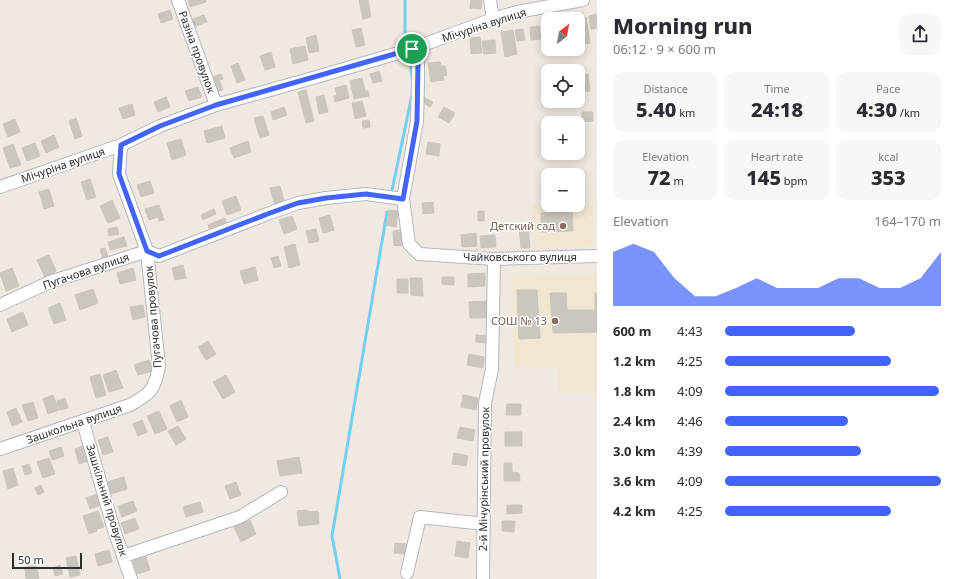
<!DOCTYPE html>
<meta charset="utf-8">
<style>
:root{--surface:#fff;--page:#f7f7f7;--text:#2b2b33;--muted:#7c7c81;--accent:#4264fb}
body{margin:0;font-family:"Noto Sans",sans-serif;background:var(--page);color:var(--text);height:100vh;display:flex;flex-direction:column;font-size:15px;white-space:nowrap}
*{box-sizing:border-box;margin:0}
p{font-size:13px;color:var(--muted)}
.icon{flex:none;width:22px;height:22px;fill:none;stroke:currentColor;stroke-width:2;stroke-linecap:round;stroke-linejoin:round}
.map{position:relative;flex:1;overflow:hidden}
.side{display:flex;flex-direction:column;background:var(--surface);width:360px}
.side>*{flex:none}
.needle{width:26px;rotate:31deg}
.tools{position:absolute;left:541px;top:12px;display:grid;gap:8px}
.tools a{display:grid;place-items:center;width:44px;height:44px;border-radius:8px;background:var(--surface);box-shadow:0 2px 10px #0003;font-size:20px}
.scale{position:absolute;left:12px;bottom:10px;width:70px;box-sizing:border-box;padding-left:4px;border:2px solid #2e2e2e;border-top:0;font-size:11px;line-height:14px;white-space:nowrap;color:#2e2e2e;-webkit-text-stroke:3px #fff;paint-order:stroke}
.pin{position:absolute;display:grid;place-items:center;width:34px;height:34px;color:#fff;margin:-17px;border:2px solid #fff;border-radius:50%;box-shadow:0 1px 4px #0007}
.round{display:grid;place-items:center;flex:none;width:42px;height:42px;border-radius:12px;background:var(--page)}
.headline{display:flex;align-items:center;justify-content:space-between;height:68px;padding:0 16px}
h1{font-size:22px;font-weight:800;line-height:30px}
.metrics{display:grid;grid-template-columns:repeat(3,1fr);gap:6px;height:68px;padding:4px 16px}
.metrics div{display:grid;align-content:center;border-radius:10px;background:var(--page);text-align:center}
.metrics b{font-size:20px;font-weight:800}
.metrics small{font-size:11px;font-weight:400}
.metrics p{font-size:11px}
.chart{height:112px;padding:8px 16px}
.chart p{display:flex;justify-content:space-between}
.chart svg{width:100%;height:72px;margin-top:4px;fill:var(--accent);opacity:.7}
ul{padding:0 16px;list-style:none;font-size:13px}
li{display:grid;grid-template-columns:64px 48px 1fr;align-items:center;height:30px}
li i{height:10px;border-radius:5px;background:var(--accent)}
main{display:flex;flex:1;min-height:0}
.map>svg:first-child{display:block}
.education{fill:#f0e6d1}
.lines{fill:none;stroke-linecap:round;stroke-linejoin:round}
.stream{stroke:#75cff0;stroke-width:3}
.building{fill:#cbc7bf;stroke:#cbc5ba}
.minor-casing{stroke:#b4b7c1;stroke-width:14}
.minor{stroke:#fff;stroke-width:12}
.route-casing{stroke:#fff;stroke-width:8}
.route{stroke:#4264fb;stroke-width:5}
.education-dot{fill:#8d6e63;stroke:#fff;stroke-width:1.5}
.labels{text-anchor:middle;stroke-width:3;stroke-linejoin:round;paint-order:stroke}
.street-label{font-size:11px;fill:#2e2e2e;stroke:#fff}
.education-label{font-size:11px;fill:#785e54;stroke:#fff;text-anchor:end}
</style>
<main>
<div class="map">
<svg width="597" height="579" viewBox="0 0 597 579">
<rect width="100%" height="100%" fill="#efe9e1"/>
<path class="education" d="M532 204H593L594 246 533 249Z
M597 274V393H559L557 368 514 367 512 275Z"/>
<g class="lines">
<path class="stream" d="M405 0V36
M410 63 413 83
M391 195 412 95
M340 579 332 536 387 212"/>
</g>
<path class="building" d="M188 0H206V2L190 7Z
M359 0H368L371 17 363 19Z
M471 0H482L481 9 470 8Z
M170 10 173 19 161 23 158 14Z
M597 14V28L591 29 589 16Z
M204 15 207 22 193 27 190 20Z
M586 17 590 43 585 44V38L578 39V19H576Z
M539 26 541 39 531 40 530 27Z
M361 28 365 45 356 47 352 30Z
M523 29 525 40 517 41 515 30Z
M513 30 517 54 505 57 501 32Z
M316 35 319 51 309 53 306 38Z
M480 37 482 53 471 54 470 38Z
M495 40 496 53 484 54 482 41Z
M305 46 308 60 293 64 290 49Z
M271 52 275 67 265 70 260 56Z
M440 62 441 66H445L447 75 443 76 444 80 431 82 428 63Z
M238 63 245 80 237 83 231 66Z
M379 71 382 81 373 83 370 74Z
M221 74 223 79 219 80 223 90 216 92 210 78Z
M588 74 590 91 580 92 578 76Z
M362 78 365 91H368L369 96 354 99 350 81Z
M346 85 349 98 335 102 334 96 337 95 335 88Z
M198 87 202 97 189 101 185 91Z
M306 90 314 121 306 123 298 92Z
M324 95 328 112 319 114 316 97Z
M166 97 170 107 158 112 154 102Z
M423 97 433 102 430 107 420 101Z
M362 101 366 116 355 119 352 103Z
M132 104 135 115 123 119 119 108Z
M284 107 287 115 273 120 271 112Z
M444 107 455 113 449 123 438 117Z
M582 112H593V121L582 122Z
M263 116 269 135 260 138 254 118Z
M76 118 82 136 75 139 69 121Z
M15 119 20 132 8 137 3 124Z
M369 120 370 127 363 128 362 121Z
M222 126 225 138 207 143 204 131Z
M54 135 59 147 46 153 41 141Z
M181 139 186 155 172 160 167 143Z
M248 141 251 152 234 158 230 148Z
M428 142 440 144 439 156 426 154Z
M35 143 40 156 27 161 22 148Z
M13 144 21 165 10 168 3 148Z
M90 179 96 197 87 200 81 182Z
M150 181 154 193 141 197 137 185Z
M280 186 285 204 275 206 270 188Z
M49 189 54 206 44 209 39 192Z
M236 196 241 210 227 215 222 201Z
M112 200 120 218 108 223 100 206Z
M433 202 434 213 423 214 422 203Z
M159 205 164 220 159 221 158 217 149 220 145 209Z
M214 209 216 214 203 220 201 215Z
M389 210 398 211 396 227 386 225Z
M478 211H484V221H478Z
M572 212 573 231 541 232V213Z
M330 215 334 230 323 233 319 218Z
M292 216 297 229 284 234 279 220Z
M225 218 228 226 211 233 208 225Z
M528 226 530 248H521L519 227Z
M117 227 119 234 109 236 108 229Z
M316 229 319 241 309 243 306 231Z
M402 230 403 245 394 246 393 231Z
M476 233 477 246 462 247 461 235Z
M495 235 496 247 481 248 480 236Z
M124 237 127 246 110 250 108 242Z
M295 244 300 265 289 268 284 247Z
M105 248 108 257 103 259 100 249Z
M49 255 56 271 45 277 37 260Z
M278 256 281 266 274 268 271 258Z
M183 265 186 278 175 280 172 268Z
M255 267 258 280 244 284 240 271Z
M12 268 19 286 6 291 0 273Z
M133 268 136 280 120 284 117 273Z
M485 273V286L468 287V274Z
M442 277H454V285L442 284Z
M410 278H422L423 296 411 295Z
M397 279H408V293H397Z
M93 289 98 303 80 310 75 295Z
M517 290H537L540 338 519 339Z
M550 293H566L567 310H595V293H597V332L553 333Z
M487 301 488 318H470L469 302Z
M60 303 66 320 54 324 48 308Z
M143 305 145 317 133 320 130 307Z
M23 312 28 325 12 332 7 319Z
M476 335 487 336 486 343 476 342Z
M208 341 216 354 206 360 198 347Z
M469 354 484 357 483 368 467 365Z
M149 360 153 371 138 375 134 365Z
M116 370 123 388 109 392 103 375Z
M100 374 106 395 96 398 90 377Z
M226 375 235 392 223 399 213 382Z
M53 395 59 410 48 414 43 399Z
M463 395 478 398 476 410 461 407Z
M65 398 68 408 60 410 57 401Z
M181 400 188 417 177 422 170 406Z
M33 402 38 418 28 421 22 405Z
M507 404H521V415H506Z
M16 408 22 422 12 426 7 412Z
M159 411 167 429 155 434 147 416Z
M142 420 147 432 138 436 133 424Z
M178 426 186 439 176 445 168 431Z
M460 427 475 430 473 441 457 438Z
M505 432H522V446H505Z
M108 437 113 452 103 455 98 440Z
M83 446 88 461 79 464 75 449Z
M61 447 64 456 52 460 49 451Z
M454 453 468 456 466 466 452 464Z
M299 457 302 473 280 476 277 461Z
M49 458 55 474 43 478 37 462Z
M504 463H512V472L519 473 520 481H504Z
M29 464 32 473 25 475 22 466Z
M13 468 18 485 8 489 3 471Z
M124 477 127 489 111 494 107 482Z
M236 482 241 495 230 499 225 486Z
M41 485 44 492 38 495 35 488Z
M97 494 101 505 90 509 86 498Z
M133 501 137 511 122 517 118 506Z
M200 502 203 512 186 517 183 507Z
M507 505H522V513L507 514Z
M306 510 310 512 318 511 319 524 299 526 297 511Z
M98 511 104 527 97 529V531L89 534 83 516Z
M135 518 139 529 125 534 121 523Z
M250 520 256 534 241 542 234 527Z
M502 521H515L514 532 502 531Z
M457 541 470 543 468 558 455 556Z
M395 543 407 544 405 554 394 553Z
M109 550 112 562 98 566 95 554Z
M145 554 150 570 137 574 132 558Z
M76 556 80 575 70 577 66 558Z
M37 565 39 579H26L25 567Z
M60 565 63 574 55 576 53 568Z"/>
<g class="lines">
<defs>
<path id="minor" d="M178 0 216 105
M490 0 493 19
M412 49 418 64V82L417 121 403 199 409 244 419 254 494 259 597 256
M0 187 121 145 160 126 216 105 313 78 412 49 493 19 517 12 583 0
M0 305 50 282 147 251 159 256 270 213 298 203 326 198 366 194 403 199
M83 422 114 530 131 579
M0 449 130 405C150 394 155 390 159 366L147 251 119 174 121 145
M124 556 240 517 281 492
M407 573 420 517 484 524
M483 579 485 403 492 369 494 259"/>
</defs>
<use href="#minor" class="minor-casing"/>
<use href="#minor" class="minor"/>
</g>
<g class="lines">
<defs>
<path id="route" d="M412 49 418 64 417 121 403 199 366 194 326 198 298 203 270 213 159 256 147 251 119 174 121 145 160 126 216 105Z"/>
</defs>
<use href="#route" class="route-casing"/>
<use href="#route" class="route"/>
</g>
<g class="education-dot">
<circle cx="563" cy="226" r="4"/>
<circle cx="555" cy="321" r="4"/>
</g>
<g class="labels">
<g class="street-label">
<text transform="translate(484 25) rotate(-18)" y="4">Мічуріна вулиця</text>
<text transform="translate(197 52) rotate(70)" y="4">Разіна провулок</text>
<text transform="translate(63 165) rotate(-19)" y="4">Мічуріна вулиця</text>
<text x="520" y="261">Чайковського вулиця</text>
<text transform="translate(86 271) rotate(-19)" y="4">Пугачова вулиця</text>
<text transform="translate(153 317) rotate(-95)" y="4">Пугачова провулок</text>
<text transform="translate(74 424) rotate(-19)" y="4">Зашкольна вулиця</text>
<text transform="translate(484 479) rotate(-89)" y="4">2-й Мічурінський провулок</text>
<text transform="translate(107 500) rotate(73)" y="4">Зашкільний провулок</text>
</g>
<g class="education-label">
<text x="555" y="230">Детский сад</text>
<text x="547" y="325">СОШ № 13</text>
</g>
</g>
</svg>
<div class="tools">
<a><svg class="needle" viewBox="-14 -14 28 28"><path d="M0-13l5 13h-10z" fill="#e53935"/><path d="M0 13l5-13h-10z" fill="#7c7c81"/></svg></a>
<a><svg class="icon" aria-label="locate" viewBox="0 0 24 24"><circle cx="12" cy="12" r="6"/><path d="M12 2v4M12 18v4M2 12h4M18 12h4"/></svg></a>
<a>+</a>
<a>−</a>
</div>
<div class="scale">50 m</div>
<div class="pin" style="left:412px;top:49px;background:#1e9e55"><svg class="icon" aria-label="arrive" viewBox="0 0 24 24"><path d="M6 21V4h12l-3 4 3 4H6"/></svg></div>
</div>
<section class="side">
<div class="headline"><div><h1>Morning run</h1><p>06:12 · 9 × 600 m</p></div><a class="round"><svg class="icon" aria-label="share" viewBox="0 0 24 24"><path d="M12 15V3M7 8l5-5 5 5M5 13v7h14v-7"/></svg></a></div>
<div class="metrics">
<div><p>Distance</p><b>5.40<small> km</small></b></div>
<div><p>Time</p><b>24:18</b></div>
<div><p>Pace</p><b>4:30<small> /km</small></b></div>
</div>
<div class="metrics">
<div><p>Elevation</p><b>72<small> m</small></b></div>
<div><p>Heart rate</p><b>145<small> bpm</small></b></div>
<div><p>kcal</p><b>353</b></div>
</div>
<div class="chart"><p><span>Elevation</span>164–170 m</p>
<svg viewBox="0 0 160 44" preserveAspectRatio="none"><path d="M0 44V11L10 6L20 11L30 27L40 38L50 38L60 33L70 27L80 33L90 33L100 33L110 27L120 27L130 33L140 33L150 27L160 11V44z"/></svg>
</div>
<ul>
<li><b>600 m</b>4:43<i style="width:60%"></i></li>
<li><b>1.2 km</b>4:25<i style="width:77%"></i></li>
<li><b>1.8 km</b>4:09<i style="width:99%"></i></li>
<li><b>2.4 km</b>4:46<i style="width:57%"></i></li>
<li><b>3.0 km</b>4:39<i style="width:63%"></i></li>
<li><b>3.6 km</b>4:09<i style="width:100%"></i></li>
<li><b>4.2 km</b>4:25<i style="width:77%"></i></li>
</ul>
</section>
</main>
